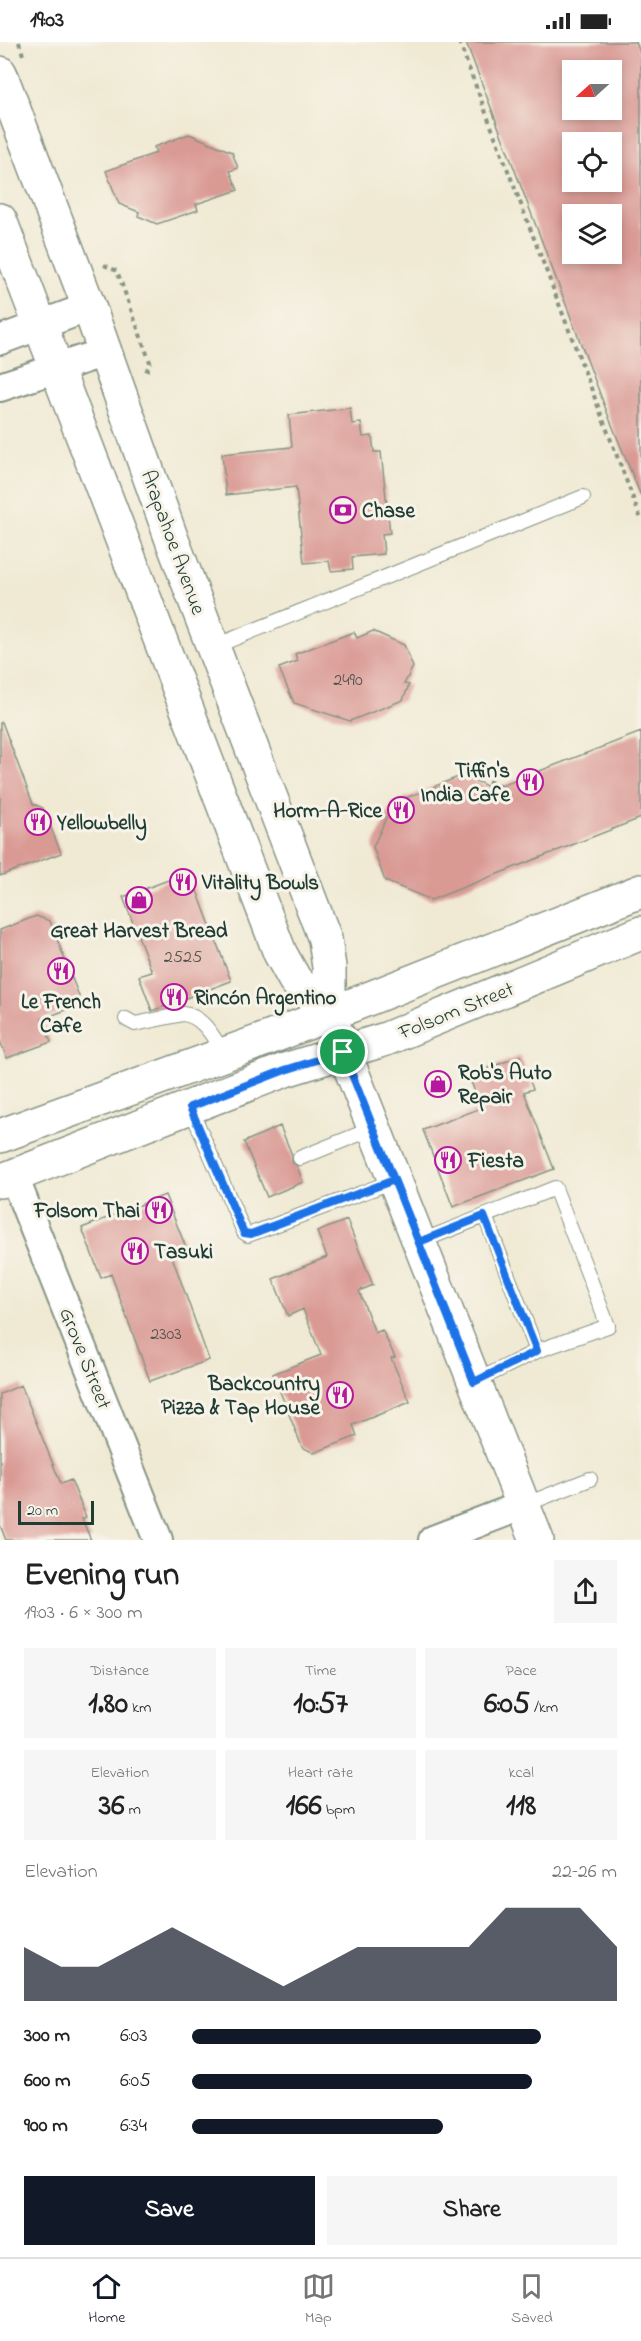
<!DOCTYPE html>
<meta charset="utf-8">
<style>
:root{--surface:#fff;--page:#f6f6f6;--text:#222;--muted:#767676;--line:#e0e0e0;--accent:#111827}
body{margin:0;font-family:"Indie Flower",sans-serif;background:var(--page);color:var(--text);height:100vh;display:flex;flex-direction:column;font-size:22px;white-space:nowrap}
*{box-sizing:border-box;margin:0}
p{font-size:20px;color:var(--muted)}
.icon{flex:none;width:33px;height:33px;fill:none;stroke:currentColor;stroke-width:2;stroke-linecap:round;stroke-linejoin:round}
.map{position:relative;height:1498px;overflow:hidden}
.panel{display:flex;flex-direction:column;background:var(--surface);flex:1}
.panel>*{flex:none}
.needle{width:39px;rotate:249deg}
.buttons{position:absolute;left:562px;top:18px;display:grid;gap:12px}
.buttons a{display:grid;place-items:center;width:60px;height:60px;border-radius:0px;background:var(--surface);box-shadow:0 3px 9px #0003;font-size:30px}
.scale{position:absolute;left:18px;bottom:15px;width:76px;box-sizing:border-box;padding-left:6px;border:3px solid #1f3d34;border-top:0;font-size:16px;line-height:21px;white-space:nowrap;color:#1f3d34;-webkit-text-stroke:4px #f7f3e8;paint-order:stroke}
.pin{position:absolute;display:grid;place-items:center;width:51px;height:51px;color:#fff;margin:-26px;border:3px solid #fff;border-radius:50%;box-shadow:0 2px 6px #0007}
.round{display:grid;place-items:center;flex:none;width:63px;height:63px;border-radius:0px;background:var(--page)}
.overview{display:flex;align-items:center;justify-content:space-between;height:102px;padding:0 24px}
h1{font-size:33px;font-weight:700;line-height:45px}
.stats{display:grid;grid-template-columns:repeat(3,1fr);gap:9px;height:102px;padding:6px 24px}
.stats div{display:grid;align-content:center;border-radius:0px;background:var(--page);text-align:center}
.stats b{font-size:30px;font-weight:700}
.stats small{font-size:16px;font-weight:400}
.stats p{font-size:16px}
.chart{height:168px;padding:12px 24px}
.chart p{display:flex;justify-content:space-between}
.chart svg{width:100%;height:108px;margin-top:6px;fill:var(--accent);opacity:.7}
.button{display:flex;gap:12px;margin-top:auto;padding:12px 24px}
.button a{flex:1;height:69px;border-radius:0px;background:var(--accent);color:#fff;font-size:24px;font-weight:700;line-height:69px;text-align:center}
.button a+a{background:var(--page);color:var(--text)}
ul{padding:0 24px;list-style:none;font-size:20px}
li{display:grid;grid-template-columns:96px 72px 1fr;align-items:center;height:45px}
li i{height:15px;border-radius:8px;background:var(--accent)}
.status{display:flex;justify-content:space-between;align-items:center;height:42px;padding:0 30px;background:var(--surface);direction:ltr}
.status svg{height:16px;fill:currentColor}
.dock{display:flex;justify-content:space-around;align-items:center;height:84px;border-top:2px solid var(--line);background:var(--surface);font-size:16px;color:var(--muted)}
.dock a{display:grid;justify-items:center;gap:3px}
.dock .on{color:var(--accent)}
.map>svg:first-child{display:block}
.building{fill:#da9a94;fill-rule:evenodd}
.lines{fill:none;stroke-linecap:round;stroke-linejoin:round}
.lane-casing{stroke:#889484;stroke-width:16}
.street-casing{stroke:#889484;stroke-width:32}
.secondary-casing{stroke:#889484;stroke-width:36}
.path{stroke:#889484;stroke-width:4;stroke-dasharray:4.5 4.5;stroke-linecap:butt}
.lane{stroke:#fff;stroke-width:14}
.street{stroke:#fff;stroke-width:28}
.secondary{stroke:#fff;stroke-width:33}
.route-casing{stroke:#fff;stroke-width:12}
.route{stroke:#1a73e8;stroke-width:8}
.labels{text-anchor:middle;stroke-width:6;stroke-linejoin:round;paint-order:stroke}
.number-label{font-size:18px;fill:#4e544c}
.poi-label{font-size:21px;font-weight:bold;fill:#1f3d34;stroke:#f7f3e8;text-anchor:start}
.street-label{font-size:21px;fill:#1f3d34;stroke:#f7f3e8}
</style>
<div class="status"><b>19:03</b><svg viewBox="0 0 49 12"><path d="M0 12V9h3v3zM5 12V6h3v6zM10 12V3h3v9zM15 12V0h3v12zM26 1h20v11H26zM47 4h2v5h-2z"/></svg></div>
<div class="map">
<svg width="641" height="1498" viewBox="0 0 641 1498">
<rect width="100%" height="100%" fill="#f7f3e8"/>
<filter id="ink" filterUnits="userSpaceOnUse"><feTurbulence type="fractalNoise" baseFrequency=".0167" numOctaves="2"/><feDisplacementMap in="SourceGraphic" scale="12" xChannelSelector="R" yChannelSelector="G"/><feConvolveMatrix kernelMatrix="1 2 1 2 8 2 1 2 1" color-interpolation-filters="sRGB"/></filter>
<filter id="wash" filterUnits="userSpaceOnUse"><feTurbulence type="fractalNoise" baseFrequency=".008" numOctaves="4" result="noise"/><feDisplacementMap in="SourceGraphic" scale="24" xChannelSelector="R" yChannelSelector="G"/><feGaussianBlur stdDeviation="1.35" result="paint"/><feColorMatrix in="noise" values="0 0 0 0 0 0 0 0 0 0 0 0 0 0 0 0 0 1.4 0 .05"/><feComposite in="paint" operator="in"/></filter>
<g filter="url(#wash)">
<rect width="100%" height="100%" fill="#f0ead4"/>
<g id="blocks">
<path class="building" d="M466 0H636L641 14V454L610 378ZM573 28H612V68H573ZM573 100H612V140H573ZM573 172H612V212H573Z
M189 92 232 110 238 126 230 129 238 148 196 162 198 168 157 182 138 174 139 170 119 162 106 129 156 111 154 105Z
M350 366 352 382 361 381 363 395 372 394 374 410H381L390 491 382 492 384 512 352 515 353 527 331 529 329 519 304 521 296 445 226 453 222 412 292 405 289 373Z
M373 589 404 603 413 625 404 642 409 643 403 658 350 679 294 661 279 626 298 619 295 612 354 590 357 596Z
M2 680 33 762 43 766 61 811 0 834V681Z
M641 690V776L431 858 385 839 373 805 393 761 463 733 493 747Z
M190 830 231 939 152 969 139 934 152 930 123 855Z
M36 874 50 879 82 962 42 977 51 1000 7 1016 0 999V888Z
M520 1014 533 1047 524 1050 554 1127 453 1165 423 1088 481 1066 469 1034Z
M280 1084 292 1113V1120L297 1124 303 1140 267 1155 244 1100Z
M165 1153 185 1203 170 1209 209 1318 150 1339 111 1232 101 1236 82 1186Z
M347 1178 373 1243 359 1249 375 1291 382 1288 395 1315 391 1316 410 1360 353 1383 357 1394 314 1411 302 1405 273 1332 321 1313 303 1267 288 1274 273 1237 327 1215 317 1190Z
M21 1343 61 1442 71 1438 86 1475 82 1477 91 1498H6L0 1483V1352Z"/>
</g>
</g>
<g filter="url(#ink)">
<use href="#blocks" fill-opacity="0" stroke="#889484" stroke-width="1.5"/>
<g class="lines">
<defs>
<path id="lane" d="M213 605 583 455
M126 977 135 982 183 972C204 974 214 997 225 1013
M190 1065 244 1190 248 1193 394 1139
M300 1116 374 1086
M485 1174 537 1309
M419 1200 555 1146 608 1284 537 1309 474 1340
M524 1463 590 1437"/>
<path id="street" d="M0 298 89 265
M0 345 105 310
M14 1135 158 1498
M433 1498 524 1463"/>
<path id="secondary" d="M0 31 89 265 172 498 325 897 329 925V972L537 1498
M0 178 280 911 295 938 329 972
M0 1094 269 996 641 849
M0 1139 285 1028 386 997 641 891"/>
</defs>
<use href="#lane" class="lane-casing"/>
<use href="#street" class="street-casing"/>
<use href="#secondary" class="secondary-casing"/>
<path class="path" d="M19 0 23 13
M459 0 641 477
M104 223 117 229 150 320 145 333
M488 739 503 745"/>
<use href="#lane" class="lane"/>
<use href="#street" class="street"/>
<use href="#secondary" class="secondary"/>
</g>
</g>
<g class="lines" filter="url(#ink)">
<defs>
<path id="route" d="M343 1010 285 1028 190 1065 244 1191 251 1192 394 1138 474 1340 537 1309 484 1174 419 1200 343 1010"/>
</defs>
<use href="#route" class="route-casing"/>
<use href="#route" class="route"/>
</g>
<defs>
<symbol id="bank-ring" viewBox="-11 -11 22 22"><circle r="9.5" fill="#f7f3e8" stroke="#b5179e" stroke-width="1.5"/><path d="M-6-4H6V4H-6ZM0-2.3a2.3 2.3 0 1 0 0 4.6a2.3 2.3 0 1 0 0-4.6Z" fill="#b5179e"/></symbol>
<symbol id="restaurant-ring" viewBox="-11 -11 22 22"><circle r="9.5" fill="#f7f3e8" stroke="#b5179e" stroke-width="1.5"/><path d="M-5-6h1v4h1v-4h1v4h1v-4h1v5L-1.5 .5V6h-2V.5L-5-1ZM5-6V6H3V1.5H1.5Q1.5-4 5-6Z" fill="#b5179e"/></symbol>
<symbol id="shop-ring" viewBox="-11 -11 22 22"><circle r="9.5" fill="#f7f3e8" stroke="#b5179e" stroke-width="1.5"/><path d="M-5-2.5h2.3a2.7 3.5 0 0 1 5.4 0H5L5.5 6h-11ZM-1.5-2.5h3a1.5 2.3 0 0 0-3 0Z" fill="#b5179e"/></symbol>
</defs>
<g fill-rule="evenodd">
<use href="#bank-ring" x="328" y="453" width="30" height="30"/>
<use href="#restaurant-ring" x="515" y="725" width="30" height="30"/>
<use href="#restaurant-ring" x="386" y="753" width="30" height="30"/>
<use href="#restaurant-ring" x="23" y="765" width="30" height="30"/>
<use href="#restaurant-ring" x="168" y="825" width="30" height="30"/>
<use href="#shop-ring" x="124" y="843" width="30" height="30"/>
<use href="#restaurant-ring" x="46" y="914" width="30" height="30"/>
<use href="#restaurant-ring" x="159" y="940" width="30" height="30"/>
<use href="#shop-ring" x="423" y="1027" width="30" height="30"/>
<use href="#restaurant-ring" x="433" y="1103" width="30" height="30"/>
<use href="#restaurant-ring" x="144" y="1153" width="30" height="30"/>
<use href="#restaurant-ring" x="120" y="1194" width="30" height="30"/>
<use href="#restaurant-ring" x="325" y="1338" width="30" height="30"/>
</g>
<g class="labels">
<g class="number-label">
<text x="348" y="643">2490</text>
<text x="183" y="920">2525</text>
<text x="166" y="1297">2303</text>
</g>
<g class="poi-label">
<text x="362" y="475">Chase</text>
<text x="510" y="735" text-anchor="end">Tiffin's<tspan x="510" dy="24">India Cafe</tspan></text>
<text x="382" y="775" text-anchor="end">Horm-A-Rice</text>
<text x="57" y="787">Yellowbelly</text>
<text x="202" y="847">Vitality Bowls</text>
<text x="139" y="895" text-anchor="middle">Great Harvest Bread</text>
<text x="194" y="962">Rincón Argentino</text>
<text x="61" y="966" text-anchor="middle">Le French<tspan x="61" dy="24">Cafe</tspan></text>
<text x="458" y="1037">Rob's Auto<tspan x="458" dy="24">Repair</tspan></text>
<text x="468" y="1125">Fiesta</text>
<text x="140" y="1175" text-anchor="end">Folsom Thai</text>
<text x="154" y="1216">Tasuki</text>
<text x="320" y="1348" text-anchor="end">Backcountry<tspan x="320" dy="24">Pizza &amp; Tap House</tspan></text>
</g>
<g class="street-label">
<text transform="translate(174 500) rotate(70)" y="7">Arapahoe Avenue</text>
<text transform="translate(456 968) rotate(-22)" y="7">Folsom Street</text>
<text transform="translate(86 1316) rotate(68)" y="7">Grove Street</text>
</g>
</g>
</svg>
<div class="buttons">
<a><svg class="needle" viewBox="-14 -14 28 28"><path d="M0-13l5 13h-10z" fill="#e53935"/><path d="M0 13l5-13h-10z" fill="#767676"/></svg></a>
<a><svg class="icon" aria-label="locate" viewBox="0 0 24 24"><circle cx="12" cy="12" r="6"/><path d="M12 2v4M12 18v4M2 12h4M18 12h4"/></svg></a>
<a><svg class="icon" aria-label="layers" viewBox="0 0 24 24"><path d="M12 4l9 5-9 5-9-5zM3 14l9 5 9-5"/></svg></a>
</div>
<div class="scale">20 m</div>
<div class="pin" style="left:343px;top:1010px;background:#1e9e55"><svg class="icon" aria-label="arrive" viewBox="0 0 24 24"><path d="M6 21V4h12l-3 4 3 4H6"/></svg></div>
</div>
<section class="panel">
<div class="overview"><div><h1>Evening run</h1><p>19:03 · 6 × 300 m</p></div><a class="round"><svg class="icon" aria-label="share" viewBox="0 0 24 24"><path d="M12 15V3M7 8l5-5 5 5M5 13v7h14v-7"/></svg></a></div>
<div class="stats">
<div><p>Distance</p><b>1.80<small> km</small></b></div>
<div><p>Time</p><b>10:57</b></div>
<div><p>Pace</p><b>6:05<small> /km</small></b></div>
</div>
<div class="stats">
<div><p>Elevation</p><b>36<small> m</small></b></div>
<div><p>Heart rate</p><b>166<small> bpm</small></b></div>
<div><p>kcal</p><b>118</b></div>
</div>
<div class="chart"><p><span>Elevation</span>22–26 m</p>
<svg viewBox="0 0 160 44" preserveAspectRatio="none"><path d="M0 44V22L10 30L20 30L30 22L40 14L50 22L60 30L70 38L80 30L90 22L100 22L110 22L120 22L130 6L140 6L150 6L160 22V44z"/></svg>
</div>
<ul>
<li><b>300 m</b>6:03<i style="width:82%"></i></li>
<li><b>600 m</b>6:05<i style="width:80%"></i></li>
<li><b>900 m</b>6:34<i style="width:59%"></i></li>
</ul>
<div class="button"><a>Save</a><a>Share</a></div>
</section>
<nav class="dock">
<a class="on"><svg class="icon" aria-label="home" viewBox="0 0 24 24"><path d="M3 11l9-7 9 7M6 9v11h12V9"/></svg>Home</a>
<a><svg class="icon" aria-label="map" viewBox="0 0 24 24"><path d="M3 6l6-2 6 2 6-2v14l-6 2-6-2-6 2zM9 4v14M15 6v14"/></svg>Map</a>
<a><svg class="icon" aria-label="saved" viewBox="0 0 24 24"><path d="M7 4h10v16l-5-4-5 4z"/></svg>Saved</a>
</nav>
